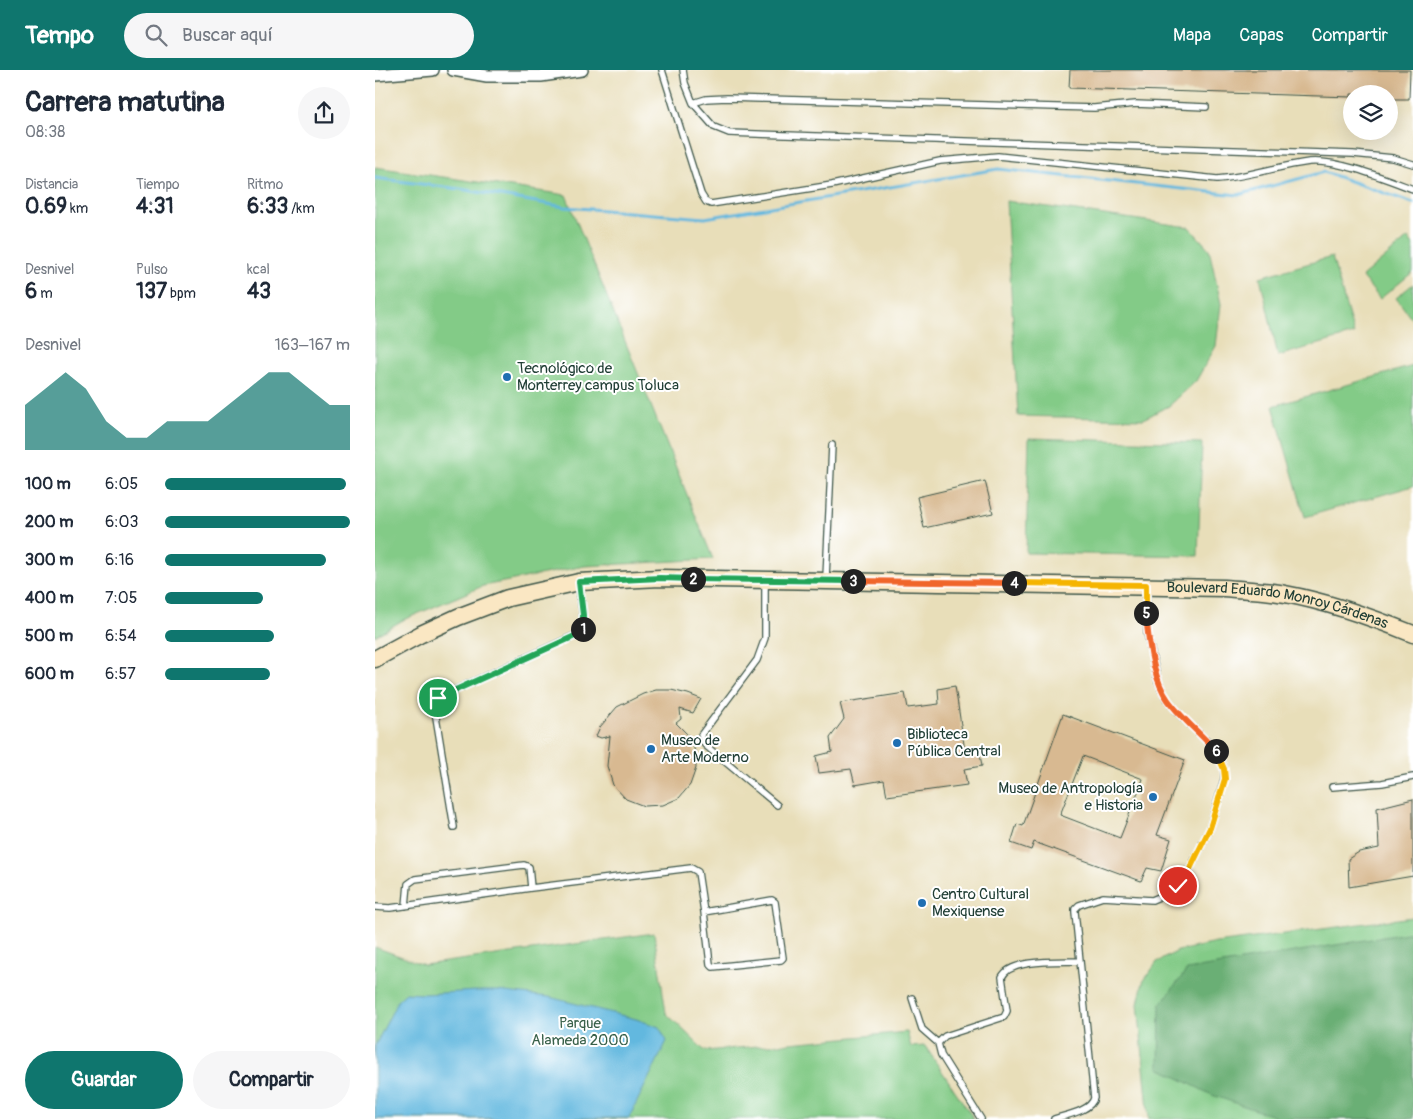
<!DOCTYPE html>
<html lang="es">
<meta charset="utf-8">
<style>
:root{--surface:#fff;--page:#f6f6f7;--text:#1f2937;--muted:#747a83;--accent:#0f766e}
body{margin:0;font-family:Pangolin,sans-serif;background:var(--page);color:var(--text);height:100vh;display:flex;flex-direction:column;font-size:19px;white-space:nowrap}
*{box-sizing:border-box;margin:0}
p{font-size:16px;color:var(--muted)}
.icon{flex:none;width:28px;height:28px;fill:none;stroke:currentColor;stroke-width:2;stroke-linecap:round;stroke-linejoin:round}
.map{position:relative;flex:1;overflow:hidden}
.panel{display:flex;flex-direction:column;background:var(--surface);width:375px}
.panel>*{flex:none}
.tools{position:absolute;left:968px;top:15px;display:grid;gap:10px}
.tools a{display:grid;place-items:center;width:55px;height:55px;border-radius:50%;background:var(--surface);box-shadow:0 5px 20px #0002;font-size:25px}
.pin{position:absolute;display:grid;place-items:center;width:42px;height:42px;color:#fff;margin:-21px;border:2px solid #fff;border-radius:50%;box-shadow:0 1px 5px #0007}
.km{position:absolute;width:25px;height:25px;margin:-12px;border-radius:50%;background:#222;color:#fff;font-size:14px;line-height:25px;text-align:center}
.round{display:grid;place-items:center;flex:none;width:52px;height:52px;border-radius:26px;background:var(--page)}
.headline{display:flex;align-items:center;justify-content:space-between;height:85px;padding:0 25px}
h1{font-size:28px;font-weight:700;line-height:38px}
.figures{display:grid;grid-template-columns:repeat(3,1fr);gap:8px;height:85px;padding:5px 25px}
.figures div{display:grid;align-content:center}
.figures b{font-size:21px;font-weight:700}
.figures small{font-size:14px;font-weight:400}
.figures p{font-size:14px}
.chart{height:140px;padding:10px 25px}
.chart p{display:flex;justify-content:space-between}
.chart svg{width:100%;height:90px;margin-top:5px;fill:var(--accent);opacity:.7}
.button{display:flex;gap:10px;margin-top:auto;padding:10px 25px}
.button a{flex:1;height:58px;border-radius:30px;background:var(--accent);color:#fff;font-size:20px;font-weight:700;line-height:58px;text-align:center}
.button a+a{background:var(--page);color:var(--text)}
ul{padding:0 25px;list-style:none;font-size:16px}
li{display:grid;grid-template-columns:80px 60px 1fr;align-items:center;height:38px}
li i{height:12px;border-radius:6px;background:var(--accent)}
header{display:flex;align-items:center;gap:30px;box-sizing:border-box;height:70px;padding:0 25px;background:var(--accent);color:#fff}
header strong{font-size:24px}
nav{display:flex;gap:28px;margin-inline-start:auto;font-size:18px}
.search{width:350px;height:45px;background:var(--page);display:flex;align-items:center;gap:12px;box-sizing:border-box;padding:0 18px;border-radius:28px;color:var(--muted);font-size:19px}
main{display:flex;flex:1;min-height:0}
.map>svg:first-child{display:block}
.green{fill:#83cb87;stroke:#51845e}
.forest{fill:#6aaf74;stroke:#447654}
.water{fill:#62b8df;stroke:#407a8a}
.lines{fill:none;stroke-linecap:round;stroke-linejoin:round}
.stream{stroke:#62b8df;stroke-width:3}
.building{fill:#d8b991;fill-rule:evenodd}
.service-casing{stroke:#3d5548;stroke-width:8}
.minor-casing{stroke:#3d5548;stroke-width:14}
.secondary-casing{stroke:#3d5548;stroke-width:19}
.service{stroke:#fff;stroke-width:5.5}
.minor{stroke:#fff;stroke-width:11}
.secondary{stroke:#fae7c3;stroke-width:16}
.split-1-casing{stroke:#fff;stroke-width:10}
.split-2-casing{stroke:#fff;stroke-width:10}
.split-3-casing{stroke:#fff;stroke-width:10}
.split-4-casing{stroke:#fff;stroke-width:10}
.split-5-casing{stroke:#fff;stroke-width:10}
.split-6-casing{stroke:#fff;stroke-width:10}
.split-7-casing{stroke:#fff;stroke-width:10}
.split-1{stroke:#22a559;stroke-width:6}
.split-2{stroke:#22a559;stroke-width:6}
.split-3{stroke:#22a559;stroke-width:6}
.split-4{stroke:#f0652b;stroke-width:6}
.split-5{stroke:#f5b400;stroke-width:6}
.split-6{stroke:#f0652b;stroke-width:6}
.split-7{stroke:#f5b400;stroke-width:6}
.poi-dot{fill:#1f6fb2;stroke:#fff;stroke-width:2}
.labels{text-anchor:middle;stroke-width:4;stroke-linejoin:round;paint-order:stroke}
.poi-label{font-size:15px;fill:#1f3d34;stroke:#fff;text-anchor:start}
.street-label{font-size:15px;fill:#1f3d34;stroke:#fff}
.park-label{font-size:15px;fill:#386049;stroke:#fff}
</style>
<header>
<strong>Tempo</strong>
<div class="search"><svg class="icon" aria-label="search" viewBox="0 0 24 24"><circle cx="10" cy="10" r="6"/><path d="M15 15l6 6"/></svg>Buscar aquí</div>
<nav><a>Mapa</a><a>Capas</a><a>Compartir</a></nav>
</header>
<main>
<section class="panel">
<div class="headline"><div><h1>Carrera matutina</h1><p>08:38</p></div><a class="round"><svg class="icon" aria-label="share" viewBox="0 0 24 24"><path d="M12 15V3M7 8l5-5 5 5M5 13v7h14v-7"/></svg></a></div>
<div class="figures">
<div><p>Distancia</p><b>0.69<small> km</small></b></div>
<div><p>Tiempo</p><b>4:31</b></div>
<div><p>Ritmo</p><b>6:33<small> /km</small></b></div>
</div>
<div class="figures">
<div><p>Desnivel</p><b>6<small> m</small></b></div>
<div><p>Pulso</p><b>137<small> bpm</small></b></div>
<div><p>kcal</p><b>43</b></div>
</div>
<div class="chart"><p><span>Desnivel</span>163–167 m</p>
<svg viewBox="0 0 160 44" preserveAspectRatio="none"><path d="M0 44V22L10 14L20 6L30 14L40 30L50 38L60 38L70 30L80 30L90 30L100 22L110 14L120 6L130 6L140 14L150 22L160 22V44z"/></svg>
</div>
<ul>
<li><b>100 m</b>6:05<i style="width:98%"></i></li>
<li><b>200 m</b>6:03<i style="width:100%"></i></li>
<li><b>300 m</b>6:16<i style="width:87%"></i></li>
<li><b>400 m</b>7:05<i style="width:53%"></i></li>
<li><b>500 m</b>6:54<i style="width:59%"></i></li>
<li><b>600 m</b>6:57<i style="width:57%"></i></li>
</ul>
<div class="button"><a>Guardar</a><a>Compartir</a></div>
</section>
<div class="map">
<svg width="1038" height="1049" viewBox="0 0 1038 1049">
<rect width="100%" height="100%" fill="#fff"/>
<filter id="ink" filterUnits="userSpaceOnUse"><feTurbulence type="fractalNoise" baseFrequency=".02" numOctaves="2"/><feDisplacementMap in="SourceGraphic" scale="10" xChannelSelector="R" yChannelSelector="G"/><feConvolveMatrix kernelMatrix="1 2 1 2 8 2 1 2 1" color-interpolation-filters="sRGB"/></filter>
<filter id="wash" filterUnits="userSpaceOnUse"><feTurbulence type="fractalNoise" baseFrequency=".0096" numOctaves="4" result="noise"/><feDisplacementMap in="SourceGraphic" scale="20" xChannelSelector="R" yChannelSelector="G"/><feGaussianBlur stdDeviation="1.12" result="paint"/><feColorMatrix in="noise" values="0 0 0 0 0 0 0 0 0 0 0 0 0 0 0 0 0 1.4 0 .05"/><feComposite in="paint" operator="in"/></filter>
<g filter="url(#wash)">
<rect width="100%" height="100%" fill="#e8deb9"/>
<path class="green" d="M0 97 191 125 338 489 210 496 108 516 28 550 0 566Z
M631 131 814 157 834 179 846 234 841 276 821 311 794 336 768 349 643 346Z
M1033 168 1038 175V202L1005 229 987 207Z
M957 187 979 264 903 286 885 207Z
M1038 214V250L1021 228Z
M1038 296V416L930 447 898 336Z
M654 368 827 373 823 486 651 483Z
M1038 847V1049H774L763 934 768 912 782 892 803 881 841 873Z
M279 863 291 943 330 981 532 962 536 977 550 976 599 1049H0V877L49 895Z"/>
<path class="forest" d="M1038 862V1049H907L837 1025 784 998 785 935 812 900Z"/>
<path class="water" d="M101 921H122L174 927 261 949 284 957 292 971 254 1048 0 1049V976L23 930 31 923 49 924Z"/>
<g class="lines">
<path class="stream" d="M0 108 85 119 190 137 330 148 623 99 863 125 949 102 1038 133"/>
</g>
<g id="blocks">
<path class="building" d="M695 0H1035L1034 29H1014V24H976V27L694 18Z
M610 411 618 443 549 458 542 427Z
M580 616 590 681 604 679 607 696 589 699 592 715 512 726 509 710 480 715 476 699 444 703 441 686 457 682 455 668 469 649 465 633 530 623 533 638 564 634 563 619Z
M281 620H296L313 624 326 629 318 643 305 639 306 649 301 653 313 665 320 681 321 698 315 715 304 728 288 735 269 736 251 729 238 715 232 696 235 666 226 668 221 666 225 657 242 637 268 624Z
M688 644 810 690 782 765 796 769 786 801 772 798 766 811 659 772 656 780 636 773 642 754 648 756ZM708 686 768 709 745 768 685 745Z
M1038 729V806L974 817 973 789 984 782 1004 778 1002 738Z"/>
</g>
</g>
<g filter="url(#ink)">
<use href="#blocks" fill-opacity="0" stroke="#3d5548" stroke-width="1"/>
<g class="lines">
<defs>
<path id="service" d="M287 0 326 124 331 132 336 134 457 115 565 91 623 86 842 109C873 107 903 96 934 92 962 89 1011 109 1038 119
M308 0 310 13 318 33 339 57 354 63 978 84 1018 88 1038 94
M318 33 331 29 352 28 719 38 761 34 831 37
M451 508 457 375
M390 512V568L382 590 326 665 330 675 402 735
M957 717 1007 713 1038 707
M79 757 59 635 60 632 67 626 205 563 209 556 204 515
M397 830 400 832 408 888 406 890 338 897 335 894 329 842Z
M31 836 33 814 40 809 149 795 154 797 156 818
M0 837 15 838 156 818 316 798 323 802 329 842
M537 928 547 959 563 973
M606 1049 566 985 563 973 570 966 629 947 632 941 627 907C636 888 687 892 705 891L700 842V839L704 835 728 827 777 830 796 822 803 815 813 803 835 758 849 709V699L841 680 807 647 791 628 783 611 772 563 771 517
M679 1049C691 1045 716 1041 719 1028L705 891"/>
<path id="minor" d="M78 0 112 6H166L207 0
M0 5 58 0"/>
<g id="secondary">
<path id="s1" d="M0 589 46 564 83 547 133 528 204 512 285 508 849 518C869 520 890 520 910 524 954 532 996 547 1038 564"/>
</g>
</defs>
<use href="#service" class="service-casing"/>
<use href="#minor" class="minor-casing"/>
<use href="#secondary" class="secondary-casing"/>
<use href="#service" class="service"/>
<use href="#minor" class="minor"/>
<use href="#secondary" class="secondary"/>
</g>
</g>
<g class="lines" filter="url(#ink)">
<defs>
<path id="split-1" d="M63 628 202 565 208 559"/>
<path id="split-2" d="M208 559V545L204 512 285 508 318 509"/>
<path id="split-3" d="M318 509 478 511"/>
<path id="split-4" d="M478 511 639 513"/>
<path id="split-5" d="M639 513 771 515V543"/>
<path id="split-6" d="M771 543C773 569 778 609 793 630 807 649 826 664 841 681"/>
<path id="split-7" d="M803 816 813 803 835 758 850 709 849 699 841 681"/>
</defs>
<use href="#split-1" class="split-1-casing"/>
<use href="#split-2" class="split-2-casing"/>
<use href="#split-3" class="split-3-casing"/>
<use href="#split-4" class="split-4-casing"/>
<use href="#split-5" class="split-5-casing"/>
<use href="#split-6" class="split-6-casing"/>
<use href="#split-7" class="split-7-casing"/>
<use href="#split-1" class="split-1"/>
<use href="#split-2" class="split-2"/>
<use href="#split-3" class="split-3"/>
<use href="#split-4" class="split-4"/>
<use href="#split-5" class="split-5"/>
<use href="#split-6" class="split-6"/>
<use href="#split-7" class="split-7"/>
</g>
<g class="poi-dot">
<circle cx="132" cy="307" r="5"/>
<circle cx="522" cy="673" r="5"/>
<circle cx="276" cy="679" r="5"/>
<circle cx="778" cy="727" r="5"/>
<circle cx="547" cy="833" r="5"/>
</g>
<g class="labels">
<g class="poi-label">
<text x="142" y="303">Tecnológico de<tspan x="142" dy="17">Monterrey campus Toluca</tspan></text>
<text x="532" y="669">Biblioteca<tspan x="532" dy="17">Pública Central</tspan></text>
<text x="286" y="675">Museo de<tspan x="286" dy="17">Arte Moderno</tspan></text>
<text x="768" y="723" text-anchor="end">Museo de Antropología<tspan x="768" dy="17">e Historia</tspan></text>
<text x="557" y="829">Centro Cultural<tspan x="557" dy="17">Mexiquense</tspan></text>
</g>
<g class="street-label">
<text dy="5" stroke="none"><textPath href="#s1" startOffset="920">Boulevard Eduardo Monroy Cárdenas</textPath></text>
</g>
<g class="park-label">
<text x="205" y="958">Parque<tspan x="205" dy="17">Alameda 2000</tspan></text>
</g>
</g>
</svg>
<div class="tools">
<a><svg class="icon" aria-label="layers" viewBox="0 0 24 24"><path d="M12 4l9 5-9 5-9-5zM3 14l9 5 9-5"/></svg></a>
</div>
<div class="pin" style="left:63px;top:628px;background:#1e9e55"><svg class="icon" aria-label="arrive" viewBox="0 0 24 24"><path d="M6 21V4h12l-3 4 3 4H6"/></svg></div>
<div class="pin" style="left:803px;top:816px;background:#d93025"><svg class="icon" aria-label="check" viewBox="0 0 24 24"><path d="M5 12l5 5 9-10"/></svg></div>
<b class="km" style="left:208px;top:559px">1</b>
<b class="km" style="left:318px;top:509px">2</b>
<b class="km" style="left:478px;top:511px">3</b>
<b class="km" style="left:639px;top:513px">4</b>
<b class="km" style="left:771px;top:543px">5</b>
<b class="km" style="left:841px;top:681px">6</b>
</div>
</main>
